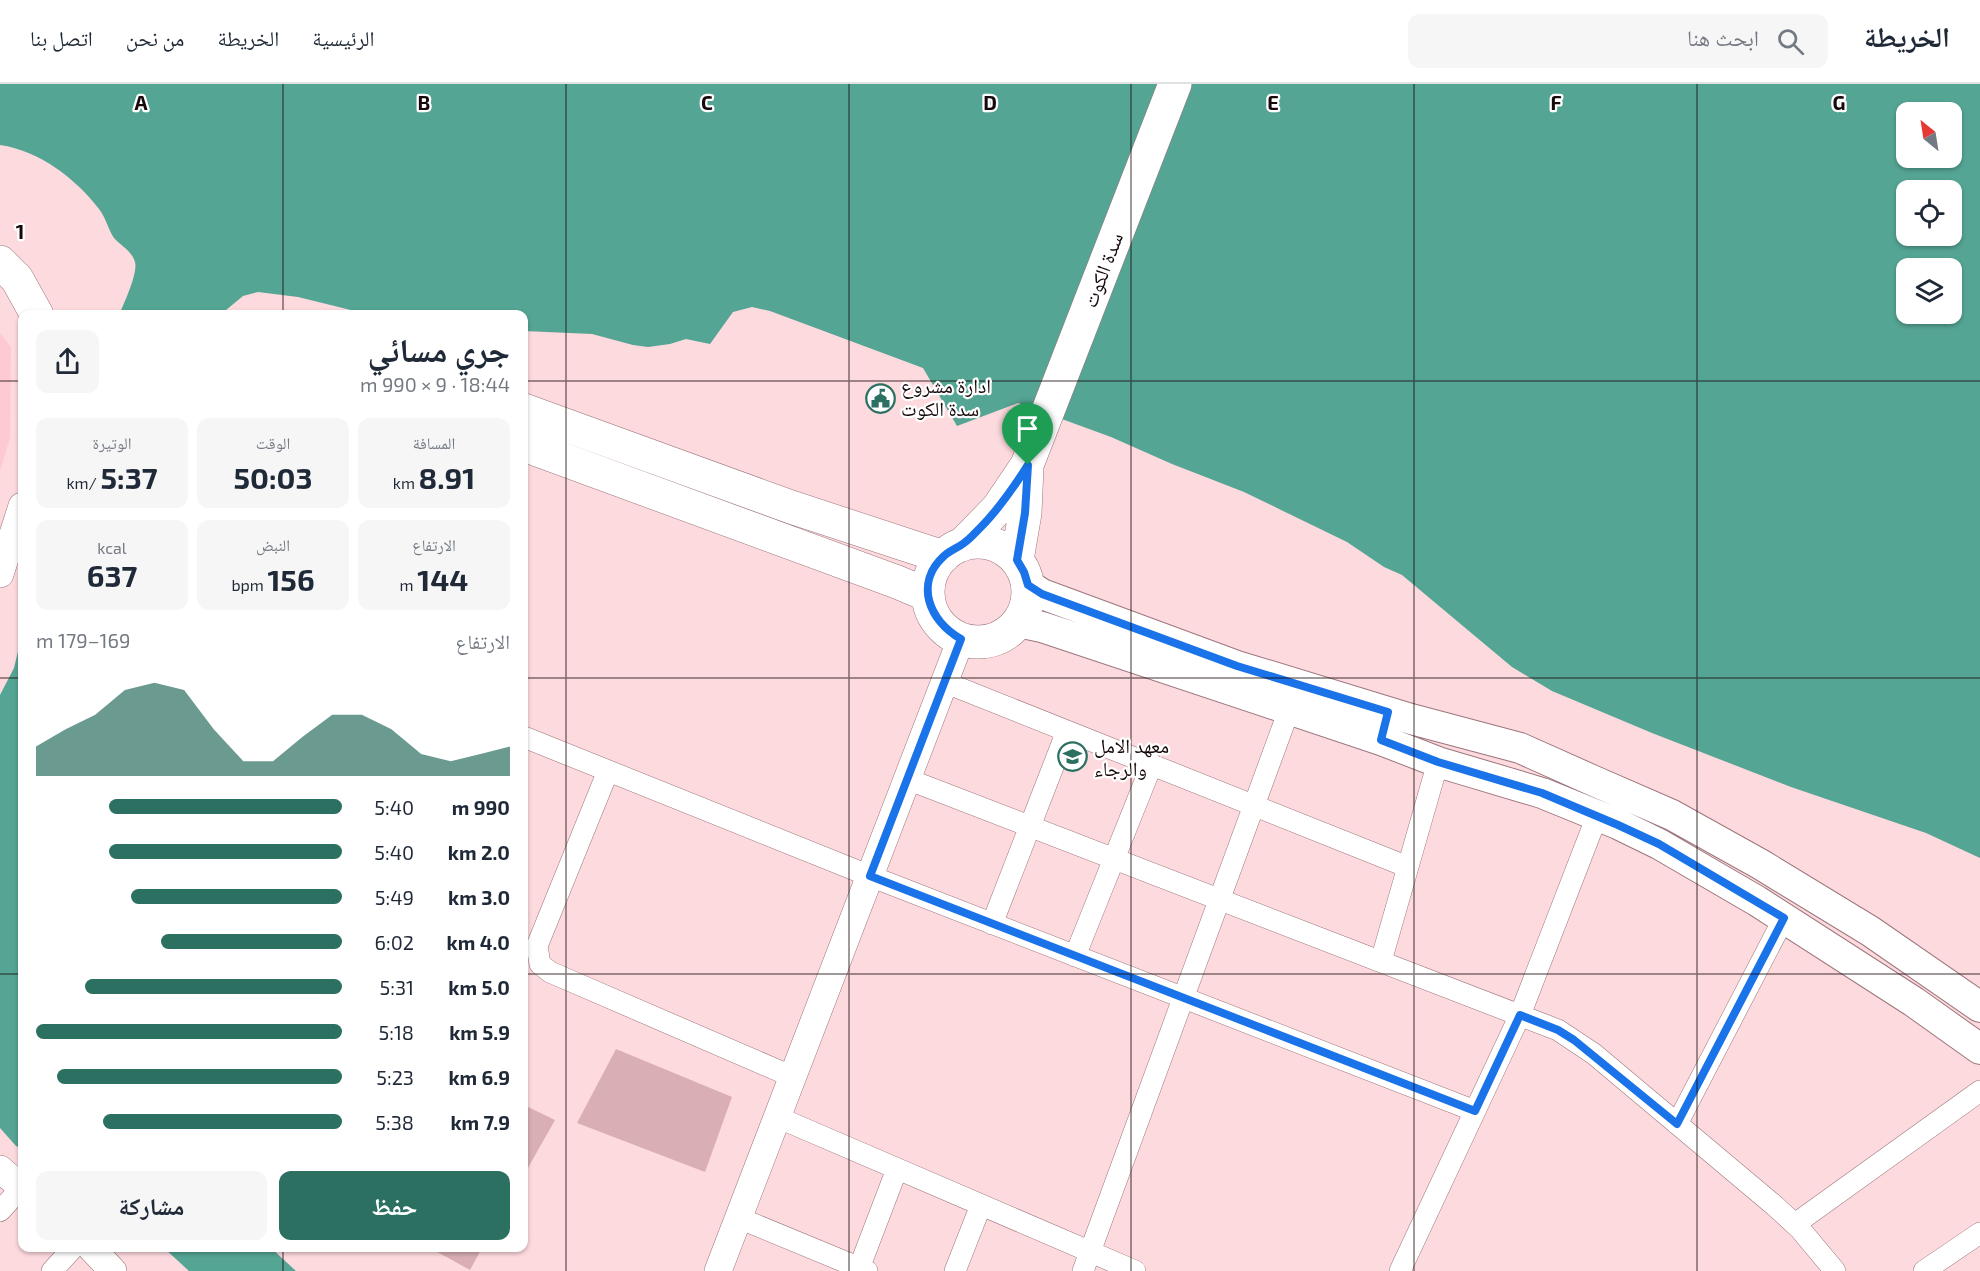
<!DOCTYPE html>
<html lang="ar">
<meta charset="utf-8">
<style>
:root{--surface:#fff;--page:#f6f6f7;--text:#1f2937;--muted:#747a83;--line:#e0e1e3;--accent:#2c7062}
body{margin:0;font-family:"Exo 2","Noto Naskh Arabic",sans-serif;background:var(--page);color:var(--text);direction:rtl;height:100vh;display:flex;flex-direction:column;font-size:22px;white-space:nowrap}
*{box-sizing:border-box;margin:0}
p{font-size:20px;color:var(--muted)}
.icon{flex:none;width:33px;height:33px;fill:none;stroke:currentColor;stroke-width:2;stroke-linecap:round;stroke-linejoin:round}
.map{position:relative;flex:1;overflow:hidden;direction:ltr}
.details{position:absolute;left:18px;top:226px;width:510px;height:942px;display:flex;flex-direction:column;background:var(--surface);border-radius:12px;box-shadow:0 2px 4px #0004;direction:rtl}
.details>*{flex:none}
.needle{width:39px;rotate:330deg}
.fabs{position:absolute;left:1896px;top:18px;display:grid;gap:12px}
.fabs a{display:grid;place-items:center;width:66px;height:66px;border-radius:12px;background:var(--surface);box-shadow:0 2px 4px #0004;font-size:30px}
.pin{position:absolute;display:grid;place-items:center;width:51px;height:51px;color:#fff;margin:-62px -26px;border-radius:50% 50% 50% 0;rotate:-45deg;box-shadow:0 0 6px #0007}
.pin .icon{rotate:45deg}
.round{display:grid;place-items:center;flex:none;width:63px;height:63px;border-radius:12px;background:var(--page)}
.summary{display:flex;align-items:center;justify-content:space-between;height:102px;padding:0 18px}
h1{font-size:33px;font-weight:700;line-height:45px}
.metrics{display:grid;grid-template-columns:repeat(3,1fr);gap:9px;height:102px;padding:6px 18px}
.metrics div{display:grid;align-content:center;border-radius:12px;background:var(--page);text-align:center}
.metrics b{font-size:30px;font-weight:700}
.metrics small{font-size:16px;font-weight:400}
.metrics p{font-size:16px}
.chart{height:168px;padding:12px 18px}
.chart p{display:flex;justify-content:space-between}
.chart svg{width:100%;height:108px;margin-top:6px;fill:var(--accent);opacity:.7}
.action{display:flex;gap:12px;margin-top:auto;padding:12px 18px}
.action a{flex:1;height:69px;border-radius:12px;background:var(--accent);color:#fff;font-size:24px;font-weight:700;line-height:69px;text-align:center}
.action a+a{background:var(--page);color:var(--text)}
ul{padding:0 18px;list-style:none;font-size:20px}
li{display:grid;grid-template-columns:96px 72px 1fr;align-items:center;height:45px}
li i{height:15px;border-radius:8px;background:var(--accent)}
header{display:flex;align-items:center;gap:36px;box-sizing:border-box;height:84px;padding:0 30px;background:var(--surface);border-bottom:2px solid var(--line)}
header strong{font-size:28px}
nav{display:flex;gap:33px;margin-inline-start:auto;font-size:21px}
.search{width:420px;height:54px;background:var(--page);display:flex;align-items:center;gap:15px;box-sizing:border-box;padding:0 21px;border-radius:12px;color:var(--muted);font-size:22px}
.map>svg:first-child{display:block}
.built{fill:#fecad2}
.grass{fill:#d9afb5}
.water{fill:#55a594;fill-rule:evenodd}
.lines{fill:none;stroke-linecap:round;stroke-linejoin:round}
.minor-casing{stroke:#9c767c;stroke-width:22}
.tertiary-casing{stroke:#9c767c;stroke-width:28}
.secondary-casing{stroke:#9c767c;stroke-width:32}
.primary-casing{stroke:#9c767c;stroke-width:34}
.minor{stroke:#fff;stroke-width:21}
.tertiary{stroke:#fff;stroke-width:27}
.secondary{stroke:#fff;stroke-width:30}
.primary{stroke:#fff;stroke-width:33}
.route-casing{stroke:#fff;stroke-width:12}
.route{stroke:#1a73e8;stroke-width:8}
.grid{fill:none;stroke:#17090b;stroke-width:1.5;stroke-opacity:0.55}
.labels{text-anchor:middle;stroke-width:4.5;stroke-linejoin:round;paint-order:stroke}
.street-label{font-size:20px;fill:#17090b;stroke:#fff}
.poi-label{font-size:20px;fill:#17090b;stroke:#fff;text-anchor:start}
.grid-label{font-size:20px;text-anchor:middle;font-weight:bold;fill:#17090b;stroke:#fff;stroke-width:4.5;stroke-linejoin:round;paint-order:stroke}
</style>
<header>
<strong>الخريطة</strong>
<div class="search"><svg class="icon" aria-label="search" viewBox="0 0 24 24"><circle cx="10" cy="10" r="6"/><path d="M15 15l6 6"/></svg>ابحث هنا</div>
<nav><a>الرئيسية</a><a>الخريطة</a><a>من نحن</a><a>اتصل بنا</a></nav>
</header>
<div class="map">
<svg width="1980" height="1187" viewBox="0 0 1980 1187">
<rect width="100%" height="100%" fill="#fddade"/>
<path class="built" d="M0 249 11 263 10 354 0 387Z"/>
<path class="grass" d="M616 965 732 1013 705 1088 577 1039Z
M524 1021 555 1036 524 1091Z
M430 1164H482L470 1186Z"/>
<path class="water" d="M0 0H1980V774L1926 749 1791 703 1652 649 1552 607 1512 583 1402 491 1384 483 1347 458 1244 408 1172 380 1111 353 1018 319 957 342 923 284 770 227 752 223 733 228 710 260 686 255 670 260 648 263 633 261 592 250 524 247V231H371L298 213 258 208 243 212 220 231H119C124 219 138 190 135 178 132 167 121 162 114 154 108 145 106 134 99 125 75 94 40 67 0 61ZM1906 28H1952V74H1906ZM1906 106H1952V152H1906ZM1906 184H1952V230H1906Z
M22 551V1065L16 1062 0 1044V611L14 584Z
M164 1164H271L296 1187H189Z"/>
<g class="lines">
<defs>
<path id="minor" d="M944 598 1408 783
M524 653 870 792 1475 1027
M608 687 537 862 540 880 550 888 793 993
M907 695 1558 946 1594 970 1775 1122 1800 1145 1835 1187
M992 840 1067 647
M1075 872 1152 680
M1381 877 1438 678
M777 1033 1135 1187
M1677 1040 1784 834
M0 1127 22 1103
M739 1134 867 1187
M1795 1140 1980 1007
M52 1187 73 1164
M858 1187 897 1085
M955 1187 981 1121
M1083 1187 1289 626
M1400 1187 1520 931 1597 732
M1924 1187 1980 1149"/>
<path id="tertiary" d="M0 490 22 422
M0 1085 22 1104
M91 1164 113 1187
M718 1187 961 555"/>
<path id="secondary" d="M1028 501 1042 510 1237 582 1411 635 1520 664 1594 697 1672 731 1760 780 1870 847 1980 923
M1018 538 1042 543 1381 656 1438 678 1542 709 1618 740 1659 760 1757 817 1914 918 1980 965"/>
<path id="primary" d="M0 178 17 195 37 231
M524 326 791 423 943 473
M524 361 897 498 928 511
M928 508a50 50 0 1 1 100 0a50 50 0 1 1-100 0Z
M962 461 998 424 1027 381 1175 0
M1017 476 1025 429 1027 383"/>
</defs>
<use href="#minor" class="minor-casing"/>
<use href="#tertiary" class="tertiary-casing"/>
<use href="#secondary" class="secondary-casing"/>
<use href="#primary" class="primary-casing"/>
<use href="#minor" class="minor"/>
<use href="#tertiary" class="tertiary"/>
<use href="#secondary" class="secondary"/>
<use href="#primary" class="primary"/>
</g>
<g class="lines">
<defs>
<path id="route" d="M1028 381 1025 429 1017 476 1024 488 1028 501 1042 510 1237 582 1388 628 1381 656 1438 678 1542 709 1618 741 1659 760 1784 834 1677 1040 1574 956 1558 946 1520 931 1475 1027 870 792 961 555C929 537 914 499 944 472 950 466 958 464 964 459 970 455 975 449 980 444 999 425 1014 403 1028 381Z"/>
</defs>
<use href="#route" class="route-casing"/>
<use href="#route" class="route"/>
</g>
<path class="grid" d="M283 0V231M566 0V1187M849 0V1187M1131 0V1187M1414 0V1187M1697 0V1187M0 297H22M524 297H1980M0 594H22M524 594H1980M0 890H22M524 890H1980M283 1164V1187"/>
<defs>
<symbol id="civic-ring" viewBox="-11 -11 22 22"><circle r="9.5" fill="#fff" stroke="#2c7062" stroke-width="1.5"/><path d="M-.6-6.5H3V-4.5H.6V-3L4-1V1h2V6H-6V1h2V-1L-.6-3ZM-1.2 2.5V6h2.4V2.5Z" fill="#2c7062"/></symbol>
<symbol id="university-ring" viewBox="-11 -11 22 22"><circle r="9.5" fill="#fff" stroke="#2c7062" stroke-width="1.5"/><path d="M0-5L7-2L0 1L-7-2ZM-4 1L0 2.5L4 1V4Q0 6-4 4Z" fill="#2c7062"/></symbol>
</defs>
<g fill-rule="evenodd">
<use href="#civic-ring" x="864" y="298" width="33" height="33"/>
<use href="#university-ring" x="1056" y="656" width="33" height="33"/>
</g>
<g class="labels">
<g class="street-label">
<text transform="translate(1103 186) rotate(-69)" y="7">سدة الكوت</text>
</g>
<g class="poi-label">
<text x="901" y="309">ادارة مشروع<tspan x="901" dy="23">سدة الكوت</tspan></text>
<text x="1094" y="669">معهد الامل<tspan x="1094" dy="23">والرجاء</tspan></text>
</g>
</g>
<g class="grid-label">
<text x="141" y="26">A</text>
<text x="424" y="26">B</text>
<text x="707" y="26">C</text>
<text x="990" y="26">D</text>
<text x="1273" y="26">E</text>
<text x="1556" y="26">F</text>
<text x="1839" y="26">G</text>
<text x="20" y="155">1</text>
</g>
</svg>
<div class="fabs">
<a><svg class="needle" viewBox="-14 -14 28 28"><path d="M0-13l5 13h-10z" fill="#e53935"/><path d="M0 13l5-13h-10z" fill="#747a83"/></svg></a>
<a><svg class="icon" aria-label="locate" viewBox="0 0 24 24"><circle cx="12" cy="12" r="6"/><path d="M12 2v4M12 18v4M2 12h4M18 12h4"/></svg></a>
<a><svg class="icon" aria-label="layers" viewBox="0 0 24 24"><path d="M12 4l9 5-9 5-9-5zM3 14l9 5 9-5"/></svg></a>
</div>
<div class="pin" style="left:1028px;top:381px;background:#1e9e55"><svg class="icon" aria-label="arrive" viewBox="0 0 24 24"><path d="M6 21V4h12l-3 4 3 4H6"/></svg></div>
<section class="details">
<div class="summary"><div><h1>جري مسائي</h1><p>18:44 · 9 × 990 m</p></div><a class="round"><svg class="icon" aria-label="share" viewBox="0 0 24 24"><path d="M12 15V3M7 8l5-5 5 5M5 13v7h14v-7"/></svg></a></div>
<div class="metrics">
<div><p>المسافة</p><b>8.91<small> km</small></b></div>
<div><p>الوقت</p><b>50:03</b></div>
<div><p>الوتيرة</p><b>5:37<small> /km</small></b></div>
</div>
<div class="metrics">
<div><p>الارتفاع</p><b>144<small> m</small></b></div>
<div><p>النبض</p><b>156<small> bpm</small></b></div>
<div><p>kcal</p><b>637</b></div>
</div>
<div class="chart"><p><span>الارتفاع</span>169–179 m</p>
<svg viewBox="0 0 160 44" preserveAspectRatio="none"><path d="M0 44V32L10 25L20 19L30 9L40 6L50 9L60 25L70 38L80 38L90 28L100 19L110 19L120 25L130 35L140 38L150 35L160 32V44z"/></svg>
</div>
<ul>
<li><b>990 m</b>5:40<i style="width:76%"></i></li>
<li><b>2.0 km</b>5:40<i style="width:76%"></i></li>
<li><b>3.0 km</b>5:49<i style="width:69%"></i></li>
<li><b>4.0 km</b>6:02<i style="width:59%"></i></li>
<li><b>5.0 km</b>5:31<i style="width:84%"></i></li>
<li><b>5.9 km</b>5:18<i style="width:100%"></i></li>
<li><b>6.9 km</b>5:23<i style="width:93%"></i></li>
<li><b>7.9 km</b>5:38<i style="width:78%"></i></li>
</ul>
<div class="action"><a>حفظ</a><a>مشاركة</a></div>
</section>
</div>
